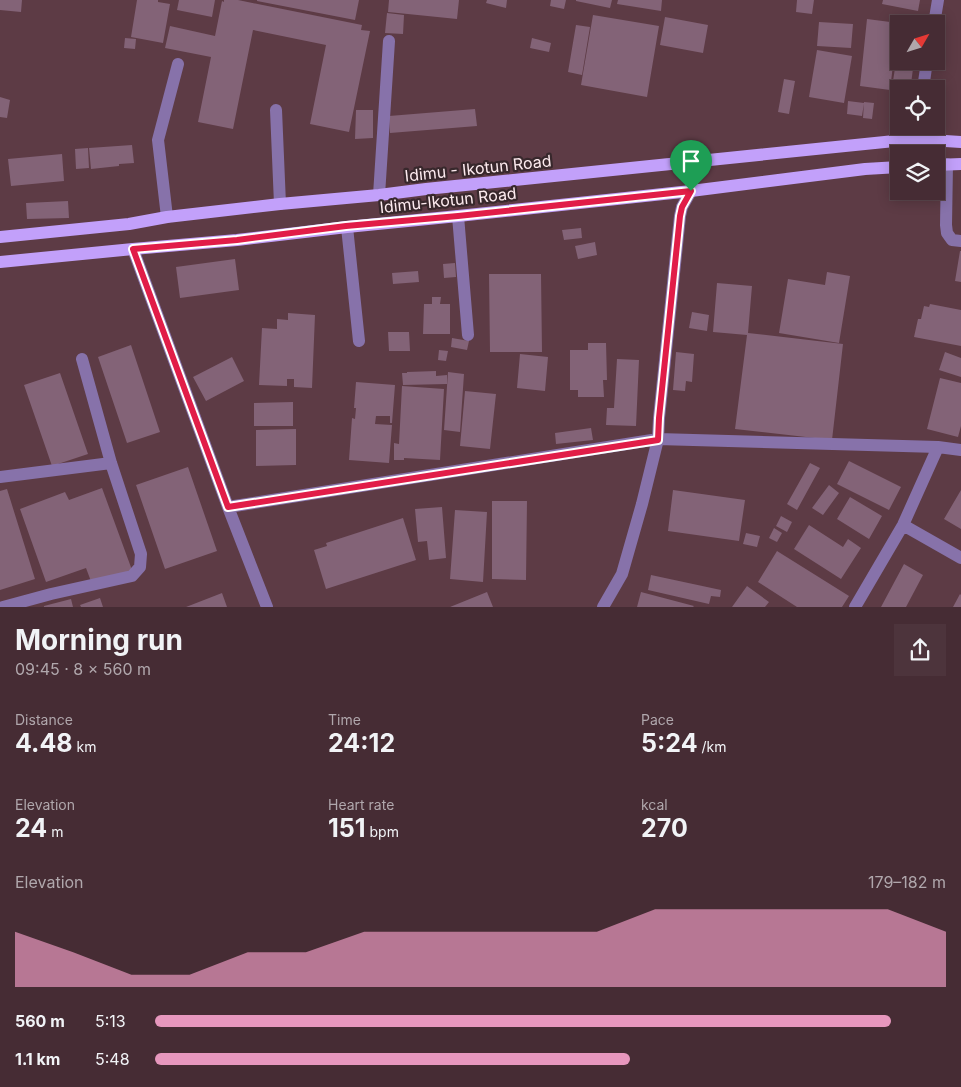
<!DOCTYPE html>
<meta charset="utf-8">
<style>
:root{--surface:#462c34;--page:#4d343c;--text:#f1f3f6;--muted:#b0a7ac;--line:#5e484f;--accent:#e797bd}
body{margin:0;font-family:Inter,sans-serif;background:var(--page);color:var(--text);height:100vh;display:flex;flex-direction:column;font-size:19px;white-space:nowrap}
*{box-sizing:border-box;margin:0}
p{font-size:16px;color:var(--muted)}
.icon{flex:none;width:28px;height:28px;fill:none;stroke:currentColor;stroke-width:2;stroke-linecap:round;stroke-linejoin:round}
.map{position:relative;height:607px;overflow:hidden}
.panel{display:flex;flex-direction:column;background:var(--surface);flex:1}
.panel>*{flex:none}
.needle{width:32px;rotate:51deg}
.fabs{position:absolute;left:890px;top:15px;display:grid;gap:10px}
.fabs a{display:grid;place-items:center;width:55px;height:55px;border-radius:0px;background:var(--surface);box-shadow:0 2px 12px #0003,0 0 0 1px var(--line);font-size:25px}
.pin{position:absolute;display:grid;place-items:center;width:42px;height:42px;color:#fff;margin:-51px -21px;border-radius:50% 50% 50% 0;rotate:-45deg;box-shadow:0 0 5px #0007}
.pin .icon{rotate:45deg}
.round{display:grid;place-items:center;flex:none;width:52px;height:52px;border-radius:0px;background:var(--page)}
.headline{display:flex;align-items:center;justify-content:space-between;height:85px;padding:0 15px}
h1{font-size:28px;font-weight:700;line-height:38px}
.metrics{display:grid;grid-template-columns:repeat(3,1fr);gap:8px;height:85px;padding:5px 15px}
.metrics div{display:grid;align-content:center}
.metrics b{font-size:25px;font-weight:700}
.metrics small{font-size:14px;font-weight:400}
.metrics p{font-size:14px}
.chart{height:140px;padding:10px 15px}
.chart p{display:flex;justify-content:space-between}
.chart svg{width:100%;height:90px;margin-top:5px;fill:var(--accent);opacity:.7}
ul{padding:0 15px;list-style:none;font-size:16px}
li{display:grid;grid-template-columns:80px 60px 1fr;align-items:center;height:38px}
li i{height:12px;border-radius:6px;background:var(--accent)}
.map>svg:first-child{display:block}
.building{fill:#836377}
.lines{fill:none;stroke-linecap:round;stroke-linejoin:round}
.minor{stroke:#8772aa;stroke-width:12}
.major{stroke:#c2a0fa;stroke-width:12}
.route-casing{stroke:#fff;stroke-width:10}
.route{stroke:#e11d48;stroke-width:6}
.labels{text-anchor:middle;stroke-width:4.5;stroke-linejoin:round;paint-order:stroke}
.street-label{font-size:16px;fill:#fdebef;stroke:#38282c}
</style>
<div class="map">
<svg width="961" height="607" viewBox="0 0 961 607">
<rect width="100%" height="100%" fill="#5d3b45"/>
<path class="building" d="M0 0H22L21 12 0 10Z
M137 0H158V2L170 4 163 43 131 37Z
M179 0H215L212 17 177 10Z
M224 0H238L362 25 361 30 370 31 349 132 310 124 326 45 253 30 233 129 198 122 211 57 165 48 170 26 215 36 222 1 224 2Z
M257 0H359L355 20 257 1Z
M389 0H459L457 19 388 12Z
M487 0H507L506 8 486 3Z
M551 0H566L564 9 550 6Z
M576 0H612L610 8 576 1Z
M618 0H662L661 11 617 4Z
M797 0H814L812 14 796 12Z
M883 0H920L918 11 882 4Z
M387 13 404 15 403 34 385 33Z
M593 15 659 26 647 97 581 85Z
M665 17 708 25 703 53 660 45Z
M867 19 898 23 890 90 860 86Z
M819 22 853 24 851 48 817 46Z
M576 25 590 27 582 75 568 72Z
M125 38 136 39 135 49 124 48Z
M532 38 551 43 549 52 530 48Z
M898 49 899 50V61H914L911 84 893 81Z
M817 50 852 56 844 103 809 97Z
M784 79 795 81 789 114 778 112Z
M0 97 10 100 7 118 0 117Z
M848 101 864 103 862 116 847 114Z
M864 102 874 103 872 119 863 118Z
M475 109 477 126 390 133 389 116Z
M356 110H373V138L355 139Z
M132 145 134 163 119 164V166L91 169 89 148Z
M88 148 89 168 76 169 75 149Z
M62 154 64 181 11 186 8 159Z
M68 201 69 218 27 219 26 203Z
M581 228 582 238 564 240 562 230Z
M595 242 597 255 578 259 575 246Z
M960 251H961V282L955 281Z
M235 259 239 290 180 298 176 267Z
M455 263 456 277 444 278 443 264Z
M418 271 419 282 393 284 392 273Z
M827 272 850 276 839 343 779 333 788 279 825 285Z
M489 274H541L542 352H490Z
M717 283 752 286 748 333 843 344 832 440 735 429 747 335 713 332Z
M432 297H441L440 304H450V334H423L424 304H432Z
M930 304 961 310V346L914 337 918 319H921L924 306 929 307Z
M692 312 709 315 707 331 689 328Z
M288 313 315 315 312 388 294 387V379H287V386L259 385 262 328 277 329V319L288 320Z
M388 332H409L410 351H389Z
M452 338 469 341 467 350 451 347Z
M588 343H606L607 380H603L604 397H578V390H570V350H588Z
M131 345 160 432 127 443 98 357Z
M439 350 448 351 446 361 438 360Z
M676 352 694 354 692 382 686 381 685 391 673 390Z
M945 352 961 358V377L939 370Z
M520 354 548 357 545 391 517 388Z
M232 357 244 381 206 401 193 377Z
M617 359 639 360 636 426 606 425 607 408H614Z
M436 371V376L447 375V384L403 385 402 373H407V372Z
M448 372 464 374 460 432 444 430Z
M60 373 88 454 52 466 24 385Z
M940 378 961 383V426L958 437 927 429Z
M356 382 395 385 392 423H390V416H376L375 424 392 425 389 463 349 460 352 418 355 419 356 408H354Z
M402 386 444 389 440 460 404 458V460H394V443L399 444Z
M465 391 496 394 490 449 460 446Z
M293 402V426H254V403Z
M591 428 593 440 556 444 555 433Z
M296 429V465L256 466V430Z
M849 461 901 487 889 510 837 484Z
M810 463 820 468 797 510 787 504Z
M188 467 217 551 165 569 136 485Z
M829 485 839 493 823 515 812 508Z
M102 488 132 570 92 584 86 568 46 582 20 509 65 492 69 500Z
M7 489 35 579 0 590V491Z
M673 490 745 500 739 541 668 531Z
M961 490V529L944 519Z
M850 497 882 516 869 539 837 519Z
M492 501H527L526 580 492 579Z
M442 507 446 558 429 560 427 541 418 542 415 509Z
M455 510 487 512 483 582 450 579Z
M781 516 792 522 787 532 776 526Z
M403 518 416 560 326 589 314 550 327 546 326 543Z
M809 525 843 547 848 539 861 548 841 579 794 549Z
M774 528 782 533 777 542 769 538Z
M746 533 760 536 757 547 743 544Z
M777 551 849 596 842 607H797L758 582Z
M904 564 923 575 906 607H881Z
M651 575 721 590 720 597 711 596 709 604 648 590Z
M747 586 769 602 765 607H732Z
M487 592 493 607H450Z
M641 592 694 606 693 607H637Z
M222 593 227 607H186Z
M960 594 961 595V607H953Z
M100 598 103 607H81L80 605Z
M71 599 73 607H44V606Z"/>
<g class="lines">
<path class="minor" d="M934 24 938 0
M923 89 927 61
M276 110 280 204
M914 139 916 126
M947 164 946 225 947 233 952 240 961 241
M379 195 389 41
M458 216 468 335
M167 217 158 140 178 64
M347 227 359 341
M133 249 228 507 267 607
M0 477 111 463
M228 507 658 439 938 447 961 450
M903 525 961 558
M3 607 51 594 132 576 140 567 141 554 111 463 82 359
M603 607 622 574 642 504 658 439 659 418 680 216 682 207 691 191 694 162
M855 607 903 525 938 447"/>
<path class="major" d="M936 165 961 164
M0 237 129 224 167 217 280 204 379 195 426 189 914 139 961 142
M0 262 133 249 237 240 347 227 458 216 691 191 865 169 899 167"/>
</g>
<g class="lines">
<defs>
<path id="route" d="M691 191 682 207 680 216 659 418 658 440 228 507 133 249 237 240 346 226 458 216Z"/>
</defs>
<use href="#route" class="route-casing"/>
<use href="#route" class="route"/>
</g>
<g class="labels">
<g class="street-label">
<text transform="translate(478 168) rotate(-6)" y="6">Idimu - Ikotun Road</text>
<text transform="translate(448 200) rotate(-6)" y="6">Idimu-Ikotun Road</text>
</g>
</g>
</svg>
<div class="fabs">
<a><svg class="needle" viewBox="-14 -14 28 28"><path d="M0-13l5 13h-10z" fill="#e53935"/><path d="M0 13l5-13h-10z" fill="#b0a7ac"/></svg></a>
<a><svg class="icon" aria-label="locate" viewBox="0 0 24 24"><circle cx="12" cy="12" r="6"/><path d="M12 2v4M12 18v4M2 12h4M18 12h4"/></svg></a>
<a><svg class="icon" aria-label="layers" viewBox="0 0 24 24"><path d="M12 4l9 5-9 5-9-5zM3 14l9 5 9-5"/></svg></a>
</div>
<div class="pin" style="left:691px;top:191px;background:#1e9e55"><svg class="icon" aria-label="arrive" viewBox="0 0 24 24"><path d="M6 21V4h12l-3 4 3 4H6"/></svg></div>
</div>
<section class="panel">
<div class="headline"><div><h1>Morning run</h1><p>09:45 · 8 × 560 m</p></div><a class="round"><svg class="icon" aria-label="share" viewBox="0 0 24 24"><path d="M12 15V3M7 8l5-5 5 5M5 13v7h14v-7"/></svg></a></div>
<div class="metrics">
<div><p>Distance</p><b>4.48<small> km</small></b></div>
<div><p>Time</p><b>24:12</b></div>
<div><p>Pace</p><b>5:24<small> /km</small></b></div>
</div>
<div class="metrics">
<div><p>Elevation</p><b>24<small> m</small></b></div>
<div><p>Heart rate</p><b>151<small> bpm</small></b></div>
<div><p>kcal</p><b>270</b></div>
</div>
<div class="chart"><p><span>Elevation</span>179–182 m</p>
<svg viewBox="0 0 160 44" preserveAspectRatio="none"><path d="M0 44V17L10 27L20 38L30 38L40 27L50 27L60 17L70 17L80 17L90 17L100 17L110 6L120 6L130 6L140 6L150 6L160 17V44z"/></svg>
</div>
<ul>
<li><b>560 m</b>5:13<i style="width:93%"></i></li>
<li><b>1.1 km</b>5:48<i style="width:60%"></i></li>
</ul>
</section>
